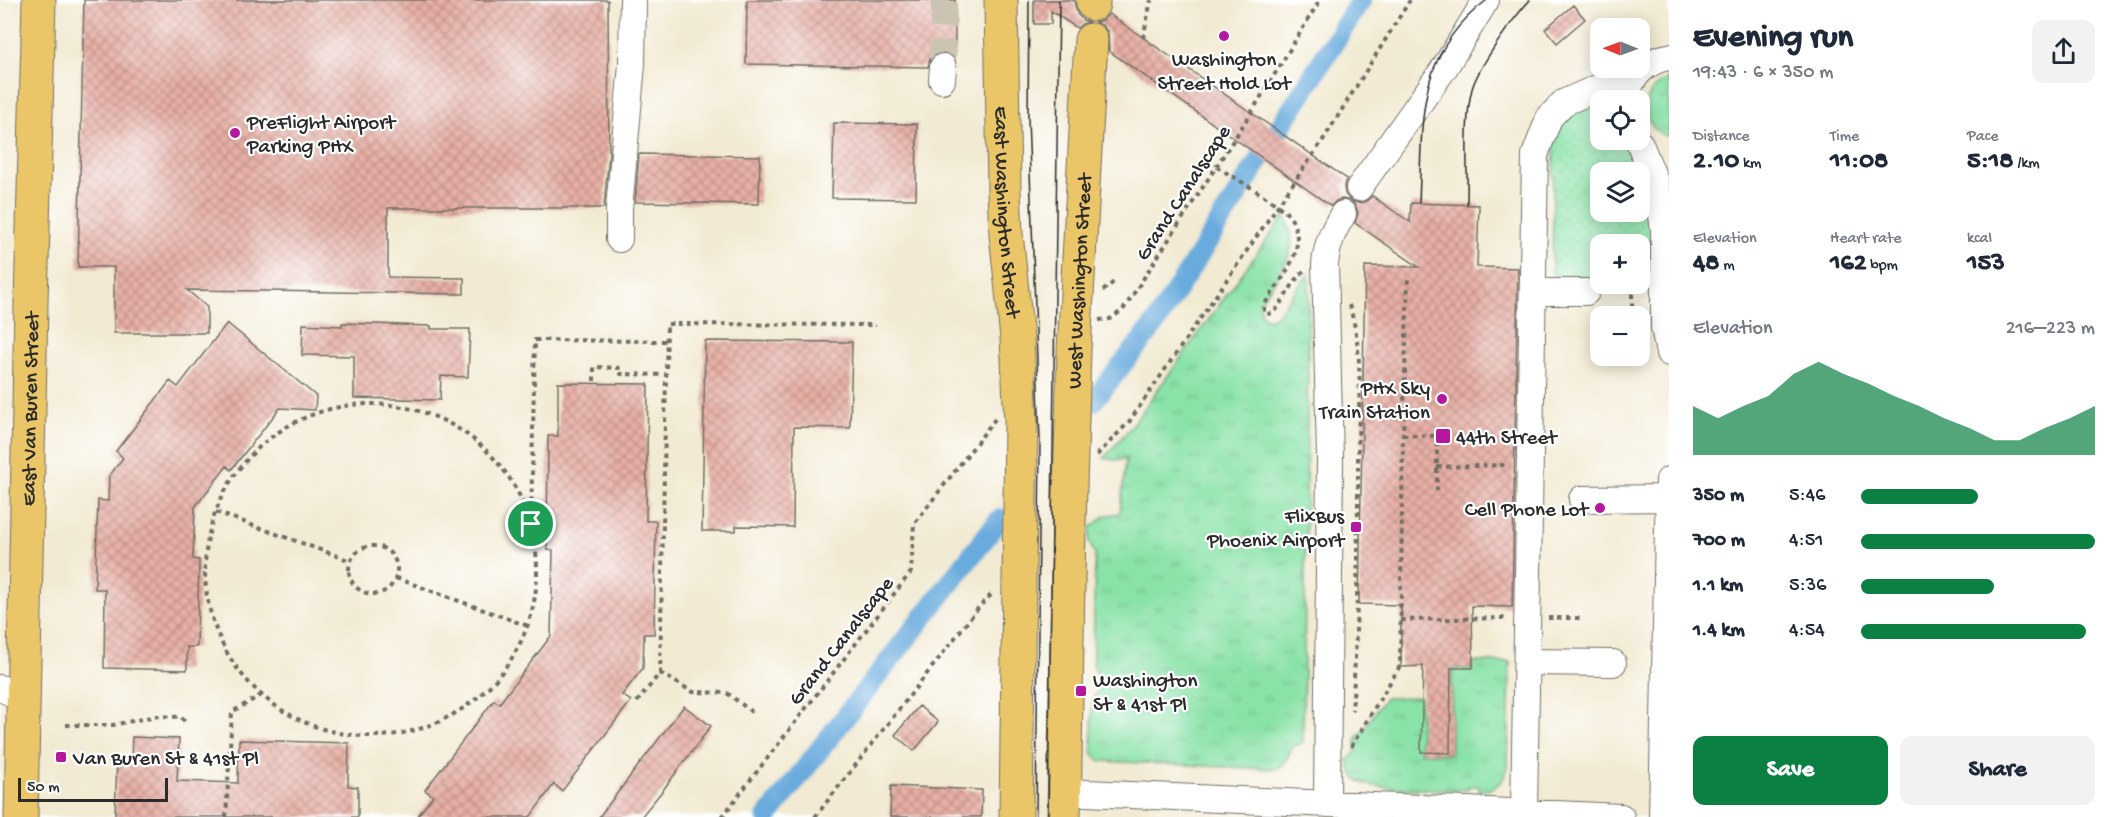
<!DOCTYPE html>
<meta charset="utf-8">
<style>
:root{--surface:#fff;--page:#f2f2f3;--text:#1f2937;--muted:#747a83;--accent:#0b8043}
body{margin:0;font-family:"Gochi Hand",sans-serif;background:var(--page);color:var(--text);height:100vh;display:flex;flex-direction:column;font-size:22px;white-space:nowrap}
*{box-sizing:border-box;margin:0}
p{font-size:20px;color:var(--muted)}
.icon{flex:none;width:33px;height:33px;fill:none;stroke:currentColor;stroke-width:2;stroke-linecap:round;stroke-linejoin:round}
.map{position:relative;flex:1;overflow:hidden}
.details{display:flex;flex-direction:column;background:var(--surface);width:450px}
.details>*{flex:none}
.needle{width:39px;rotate:271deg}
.fabs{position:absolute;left:1590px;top:18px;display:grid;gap:12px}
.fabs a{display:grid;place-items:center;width:60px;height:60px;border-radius:12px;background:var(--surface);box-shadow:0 3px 15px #0003;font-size:30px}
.scale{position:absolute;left:18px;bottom:15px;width:150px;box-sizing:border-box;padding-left:6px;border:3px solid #2b2b2b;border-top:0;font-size:16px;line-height:21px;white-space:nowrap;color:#2b2b2b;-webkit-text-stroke:4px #fff;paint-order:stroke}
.pin{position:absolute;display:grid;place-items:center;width:51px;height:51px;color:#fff;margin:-26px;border:3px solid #fff;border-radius:50%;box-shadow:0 2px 6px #0007}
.round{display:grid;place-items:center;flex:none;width:63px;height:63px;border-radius:12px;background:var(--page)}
.head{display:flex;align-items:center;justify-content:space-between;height:102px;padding:0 24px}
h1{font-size:33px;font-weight:700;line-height:45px}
.metrics{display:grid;grid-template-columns:repeat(3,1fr);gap:9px;height:102px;padding:6px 24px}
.metrics div{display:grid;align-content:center}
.metrics b{font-size:26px;font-weight:700}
.metrics small{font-size:16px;font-weight:400}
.metrics p{font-size:16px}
.chart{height:168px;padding:12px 24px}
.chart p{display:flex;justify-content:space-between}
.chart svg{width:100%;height:108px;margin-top:6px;fill:var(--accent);opacity:.7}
.action{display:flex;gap:12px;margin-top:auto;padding:12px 24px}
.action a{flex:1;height:69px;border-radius:12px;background:var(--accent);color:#fff;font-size:24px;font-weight:700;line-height:69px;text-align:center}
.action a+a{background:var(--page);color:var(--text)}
ul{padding:0 24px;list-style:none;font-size:20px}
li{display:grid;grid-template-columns:96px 72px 1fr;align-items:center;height:45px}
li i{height:15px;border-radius:8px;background:var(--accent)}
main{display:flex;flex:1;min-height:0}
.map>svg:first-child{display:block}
.grass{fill:url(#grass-tufts);stroke:#5a8669;stroke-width:1.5}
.park{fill:url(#park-dots);stroke:#5a8669;stroke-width:1.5;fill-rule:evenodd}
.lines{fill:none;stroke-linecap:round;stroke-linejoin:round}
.canal{stroke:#69abdd;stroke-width:21}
.building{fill:url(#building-cross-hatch)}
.minor-tunnel{stroke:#cac4b1;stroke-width:26;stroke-dasharray:26 13;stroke-linecap:butt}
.minor-casing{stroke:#716e65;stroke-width:28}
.major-casing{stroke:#716e65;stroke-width:35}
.path{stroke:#716e65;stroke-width:4;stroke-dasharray:4.5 4.5;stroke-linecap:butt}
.minor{stroke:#fff;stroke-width:26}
.major{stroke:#ebc669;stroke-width:33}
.tram{stroke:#2b2b2b;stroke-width:1.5}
.poi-dot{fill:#b5179e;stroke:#fff;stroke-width:2}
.labels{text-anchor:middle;stroke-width:4.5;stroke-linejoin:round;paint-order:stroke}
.poi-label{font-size:21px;fill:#2b2b2b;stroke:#fff;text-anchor:start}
.street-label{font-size:21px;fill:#2b2b2b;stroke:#fff}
</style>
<main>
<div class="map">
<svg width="1669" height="817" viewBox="0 0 1669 817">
<defs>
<pattern id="grass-tufts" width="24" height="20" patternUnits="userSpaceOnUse" patternTransform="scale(1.5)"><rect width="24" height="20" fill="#89e2a7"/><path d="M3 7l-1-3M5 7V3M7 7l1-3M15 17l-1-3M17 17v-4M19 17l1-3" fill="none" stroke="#76c290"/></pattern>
<pattern id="park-dots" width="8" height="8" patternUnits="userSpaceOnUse" patternTransform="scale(1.5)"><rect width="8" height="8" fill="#89e2a7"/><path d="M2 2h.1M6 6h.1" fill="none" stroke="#76c290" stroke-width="1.8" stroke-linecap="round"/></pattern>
<pattern id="building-cross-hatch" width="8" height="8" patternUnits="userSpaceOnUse" patternTransform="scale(1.5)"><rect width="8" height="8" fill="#e8b0a6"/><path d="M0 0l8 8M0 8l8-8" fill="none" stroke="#bc8f87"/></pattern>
</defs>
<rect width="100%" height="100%" fill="#fff"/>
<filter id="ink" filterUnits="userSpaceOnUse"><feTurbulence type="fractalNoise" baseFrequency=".0167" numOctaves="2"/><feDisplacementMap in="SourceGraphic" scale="12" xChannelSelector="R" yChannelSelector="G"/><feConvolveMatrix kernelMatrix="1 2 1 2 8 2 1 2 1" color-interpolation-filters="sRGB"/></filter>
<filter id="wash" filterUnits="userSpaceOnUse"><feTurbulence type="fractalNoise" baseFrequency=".008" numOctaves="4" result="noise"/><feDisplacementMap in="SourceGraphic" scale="24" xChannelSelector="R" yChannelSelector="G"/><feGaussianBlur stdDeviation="1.35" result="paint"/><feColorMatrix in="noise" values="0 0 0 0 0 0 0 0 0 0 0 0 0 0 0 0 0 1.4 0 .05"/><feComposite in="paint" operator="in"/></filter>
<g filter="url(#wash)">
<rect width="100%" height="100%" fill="#f2ead2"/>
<path class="grass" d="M1669 79V137C1638 129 1640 87 1669 79Z
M1284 216C1305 249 1278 274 1260 302L1261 313 1264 317 1269 319 1276 316 1309 273 1303 743 1293 746C1286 756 1289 766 1274 769L1100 761 1093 754 1092 748V701L1099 688V678L1093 665 1095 555 1089 541 1090 528 1105 516 1120 513 1126 459 1115 460 1104 458 1130 428Z
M1473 662H1510L1508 768C1504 782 1494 791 1479 791V786H1468V790C1447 789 1375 790 1361 782 1352 777 1349 769 1348 759L1356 752V740L1385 698 1420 697V753L1451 754 1452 669H1473Z"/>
<path class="park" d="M1613 91 1618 100H1600V140H1625L1647 178 1658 280 1640 279V244H1600V279L1557 278 1552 273 1554 132 1581 103ZM1600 172H1640V212H1600Z"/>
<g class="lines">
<path class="canal" d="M1093 401 1155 324 1361 0
M767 817 1000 519"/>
</g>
<g id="blocks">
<path class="building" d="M84 0H608L609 153 604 208H388V277L464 278V294L187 290 207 307V333H114V267H78Z
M747 0H955V58L945 52 937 53 930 59 928 67 746 64Z
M1034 0H1074L1077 14 1083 20 1089 22 1082 24 1077 28 1051 11V24H1034Z
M1573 5 1585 19 1557 43 1545 29Z
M1109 14 1347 179 1344 186 1345 194 1351 201 1357 203 1365 202 1372 196 1410 222 1411 203 1479 205 1477 267 1518 268 1512 607 1472 606 1473 668H1451L1450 753 1421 752 1423 666 1401 667V605L1359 604 1365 266 1419 267 1355 223 1358 213 1356 207 1351 201 1342 199 1336 201 1331 206 1109 51 1108 32 1102 25 1095 22 1103 20Z
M834 123 917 124 916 199 832 198Z
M639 154 760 156 759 204 635 202Z
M227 323 316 396 315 410 280 408 231 470 227 466 195 507 193 559 199 560 197 647H187V670L104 668 105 589H95L98 500 108 501 109 476 123 458 116 451 170 381 178 387Z
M342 323 431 326V329H470L468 377 441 376 440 400 354 398V356L302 355 303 324 342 326Z
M705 341 852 342 850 428 794 427 793 527 736 526V531H702Z
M558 383 648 384 646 521H656L654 634H644L643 668 622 695 631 701 562 791 554 784 530 817H417L433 796 425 790 494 700 499 704 551 636 553 550H547L548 436H558Z
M684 706 711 726 663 790 641 817H599Z
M919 706 938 722 914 751 895 735Z
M132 737 179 739 177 781 238 783 239 740 349 743 348 786 358 787V817H115L117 759H131Z
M891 786 982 790 981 817H890Z"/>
</g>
</g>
<g filter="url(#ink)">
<use href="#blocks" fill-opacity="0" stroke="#716e65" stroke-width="1.5"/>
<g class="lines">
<path class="minor-tunnel" d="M943 67 944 0"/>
<defs>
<path id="minor" d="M942 80 943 67
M1625 100C1629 78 1646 60 1669 57
M1640 144 1655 181 1661 208 1664 231V327L1669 353
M1359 188 1445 67 1486 0
M619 239V209L632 64 633 0
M1533 292H1586
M1582 499 1669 498
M1527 662 1613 663
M0 688 23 698
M1064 792 1621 817
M1327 804 1330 457 1325 264C1327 244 1333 231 1343 214
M1524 812 1535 155 1549 118 1563 103 1642 68
M1662 817 1669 480"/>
<g id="major">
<path id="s1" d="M1001 0 1004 191 1006 234 1017 338 1021 423 1016 817"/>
<path d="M1093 4V0"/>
<path id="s2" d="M21 817 31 303 39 0"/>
<path id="s3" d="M1064 817 1069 524 1074 350 1091 40"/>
</g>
</defs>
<use href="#minor" class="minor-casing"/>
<use href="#major" class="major-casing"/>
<path class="path" d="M1143 38 1151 0
M1217 167C1233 177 1281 204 1290 217 1297 227 1299 241 1295 253 1289 271 1275 289 1264 305V312L1267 314 1274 313 1300 274 1304 271
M1103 291 1116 280
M1349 305C1365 353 1358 406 1358 455 1358 540 1358 625 1352 711
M1632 316V284
M1099 320 1110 319 1123 310 1251 113 1320 0
M594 381V367L621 368V374L666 375
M205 570a166 166 0 1 1 332 0a166 166 0 1 1-332 0Z
M1403 435 1443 436
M1097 455 1129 422 1323 140 1410 0
M1437 467 1507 465V467
M1437 491V442
M216 512 351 561
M531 520 535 340 667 341
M349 570a24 24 0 1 1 48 0a24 24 0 1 1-48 0Z
M396 578 528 626
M1548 618H1581
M1401 620 1505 618
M660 673 693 692 727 693 753 713
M637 702 660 673 667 324 876 325
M66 725H113L156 716 181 717 186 723
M1351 747 1400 666 1403 435 1408 276
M226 817 232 712 263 694
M722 817 911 572 914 524 995 419
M815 817 979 607 994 592"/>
<use href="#minor" class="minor"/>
<use href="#major" class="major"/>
<path class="tram" d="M1029 0 1028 118 1040 440 1036 817
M1419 203C1423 122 1414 55 1487 0
M1467 204C1468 171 1464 119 1472 89 1478 67 1514 17 1530 0
M1048 817 1059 0"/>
</g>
</g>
<g class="poi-dot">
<circle cx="1224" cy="36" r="6"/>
<circle cx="235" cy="133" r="6"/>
<circle cx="1442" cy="399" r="6"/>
<rect x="1435" y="428" width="16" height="16" rx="3"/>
<circle cx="1600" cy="508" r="6"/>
<rect x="1350" y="521" width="12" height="12" rx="3"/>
<rect x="1075" y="685" width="12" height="12" rx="3"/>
<rect x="55" y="751" width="12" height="12" rx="3"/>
</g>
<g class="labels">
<g class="poi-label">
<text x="1224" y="65" text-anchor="middle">Washington<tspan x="1224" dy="24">Street Hold Lot</tspan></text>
<text x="247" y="128">PreFlight Airport<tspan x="247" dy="24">Parking PHX</tspan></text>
<text x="1430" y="394" text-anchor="end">PHX Sky<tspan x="1430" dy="24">Train Station</tspan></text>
<text x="1456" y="443">44th Street</text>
<text x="1588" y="515" text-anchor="end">Cell Phone Lot</text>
<text x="1344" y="522" text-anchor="end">FlixBus<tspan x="1344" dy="24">Phoenix Airport</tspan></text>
<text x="1093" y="686">Washington<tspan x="1093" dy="24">St &amp; 41st Pl</tspan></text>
<text x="73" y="764">Van Buren St &amp; 41st Pl</text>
</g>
<g class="street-label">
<text transform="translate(1182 192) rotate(-57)" y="7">Grand Canalscape</text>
<text dy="7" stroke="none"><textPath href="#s1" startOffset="212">East Washington Street</textPath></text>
<text dy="7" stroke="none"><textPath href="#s3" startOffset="536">West Washington Street</textPath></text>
<text dy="7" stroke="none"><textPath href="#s2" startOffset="408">East Van Buren Street</textPath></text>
<text transform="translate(840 640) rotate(-52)" y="7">Grand Canalscape</text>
</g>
</g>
</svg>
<div class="fabs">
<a><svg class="needle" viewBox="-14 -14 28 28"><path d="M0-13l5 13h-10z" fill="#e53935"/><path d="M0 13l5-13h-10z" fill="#747a83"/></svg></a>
<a><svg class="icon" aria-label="locate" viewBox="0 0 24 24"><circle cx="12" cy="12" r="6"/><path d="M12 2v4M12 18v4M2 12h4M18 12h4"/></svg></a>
<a><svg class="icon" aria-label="layers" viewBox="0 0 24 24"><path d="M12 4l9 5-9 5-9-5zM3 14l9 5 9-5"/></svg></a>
<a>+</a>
<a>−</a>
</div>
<div class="scale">50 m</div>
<div class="pin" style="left:531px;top:524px;background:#1e9e55"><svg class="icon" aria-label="arrive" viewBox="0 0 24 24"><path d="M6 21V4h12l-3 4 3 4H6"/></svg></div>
</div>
<section class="details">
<div class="head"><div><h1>Evening run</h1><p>19:43 · 6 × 350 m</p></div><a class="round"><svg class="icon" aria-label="share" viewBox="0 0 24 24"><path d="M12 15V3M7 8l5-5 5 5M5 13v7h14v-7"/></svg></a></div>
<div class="metrics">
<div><p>Distance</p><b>2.10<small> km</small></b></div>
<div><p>Time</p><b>11:08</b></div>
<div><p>Pace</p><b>5:18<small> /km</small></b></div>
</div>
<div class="metrics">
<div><p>Elevation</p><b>48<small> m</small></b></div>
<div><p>Heart rate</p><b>162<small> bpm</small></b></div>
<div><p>kcal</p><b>153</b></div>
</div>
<div class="chart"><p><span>Elevation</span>216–223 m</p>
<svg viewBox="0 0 160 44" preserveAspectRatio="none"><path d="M0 44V24L10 29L20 24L30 20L40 11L50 6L60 11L70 15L80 20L90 24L100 29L110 33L120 38L130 38L140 33L150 29L160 24V44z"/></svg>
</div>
<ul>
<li><b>350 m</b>5:46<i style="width:50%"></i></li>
<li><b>700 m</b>4:51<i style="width:100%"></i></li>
<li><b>1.1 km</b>5:36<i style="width:57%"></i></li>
<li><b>1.4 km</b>4:54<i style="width:96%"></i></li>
</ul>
<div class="action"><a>Save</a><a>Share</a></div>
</section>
</main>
